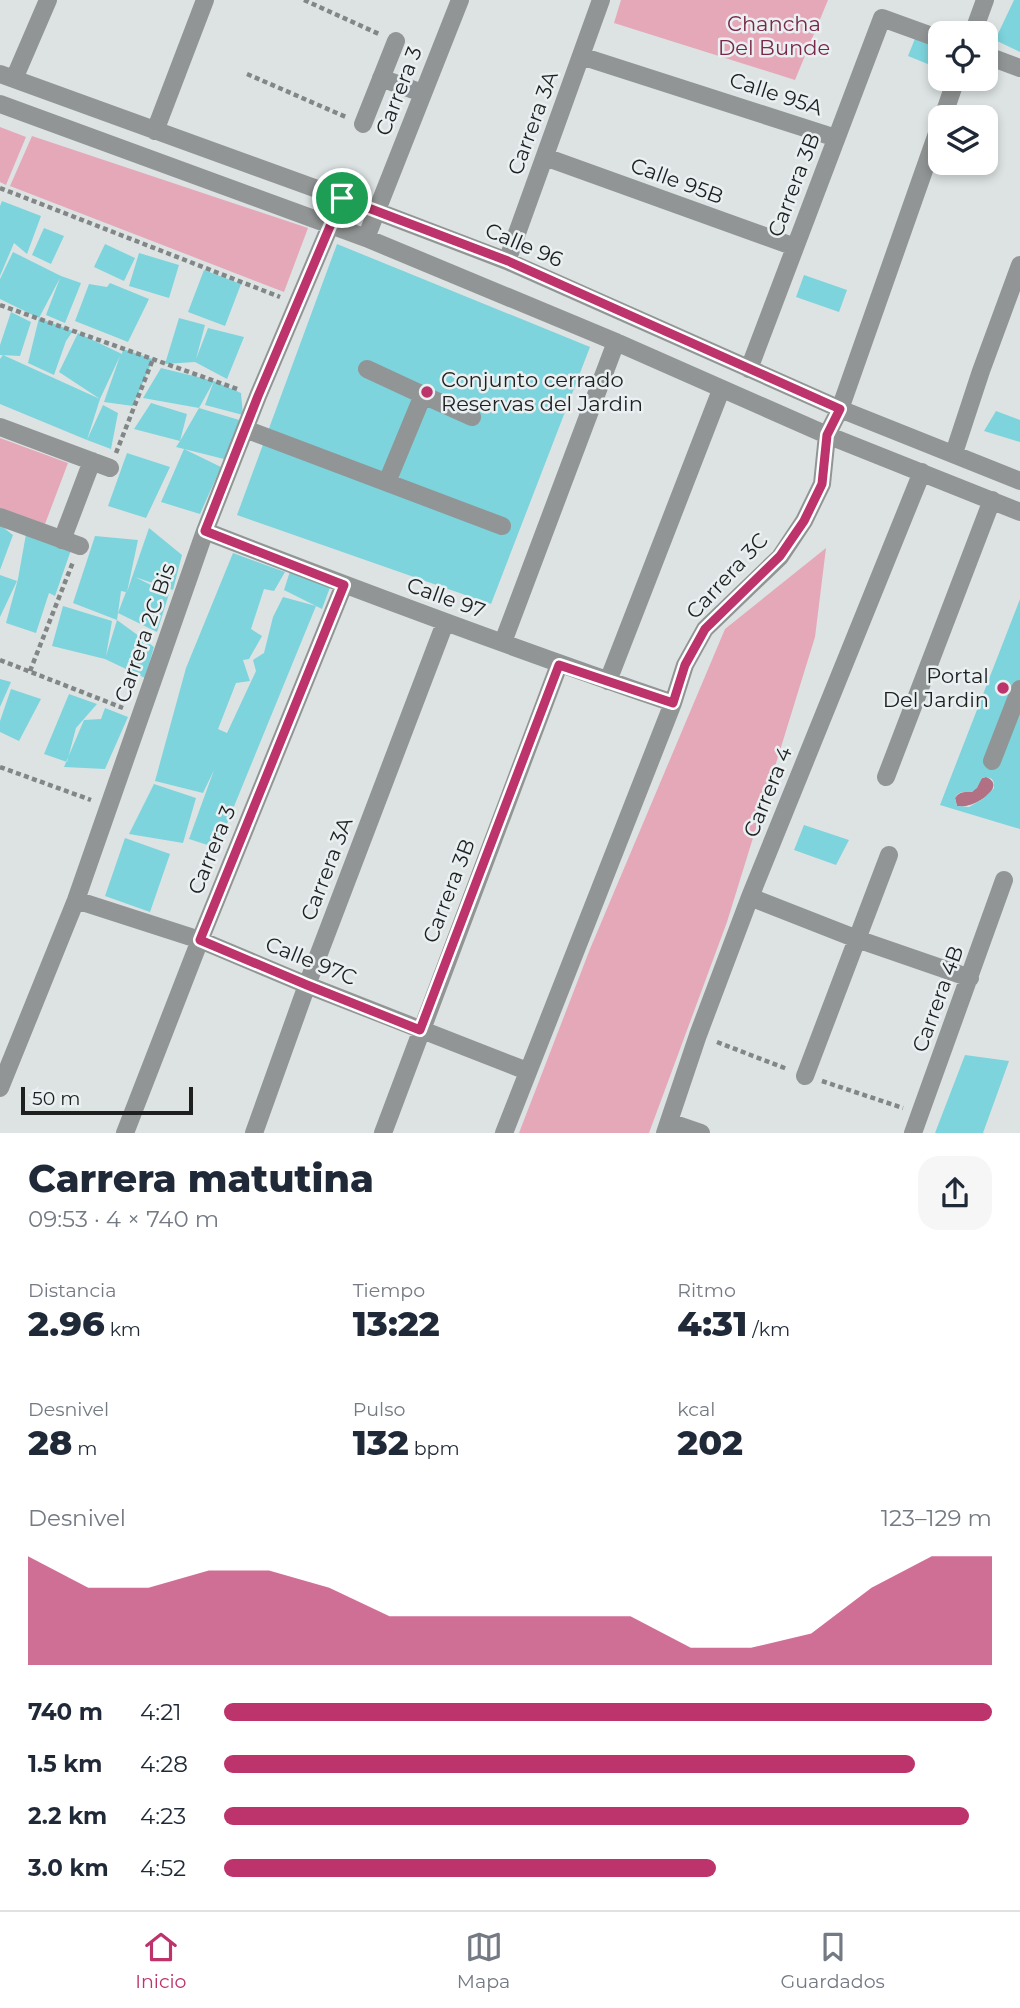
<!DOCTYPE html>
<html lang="es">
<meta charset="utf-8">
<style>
:root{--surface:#fff;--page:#f6f6f7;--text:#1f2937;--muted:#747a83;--line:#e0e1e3;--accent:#bd336b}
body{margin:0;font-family:Montserrat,sans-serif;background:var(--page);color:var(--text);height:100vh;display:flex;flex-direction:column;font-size:26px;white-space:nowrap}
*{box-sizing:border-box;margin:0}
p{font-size:23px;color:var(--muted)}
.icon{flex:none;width:38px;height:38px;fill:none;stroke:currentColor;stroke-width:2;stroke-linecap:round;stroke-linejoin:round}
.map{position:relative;height:1133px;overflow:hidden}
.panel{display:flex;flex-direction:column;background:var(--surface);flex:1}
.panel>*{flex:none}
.buttons{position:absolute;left:928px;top:21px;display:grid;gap:14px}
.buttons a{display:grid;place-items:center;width:70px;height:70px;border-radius:14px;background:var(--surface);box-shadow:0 4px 10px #0003;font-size:35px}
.scale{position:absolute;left:21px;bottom:18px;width:172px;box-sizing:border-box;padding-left:7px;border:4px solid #1e2020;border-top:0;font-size:19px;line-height:24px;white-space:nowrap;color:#1e2020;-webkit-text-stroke:5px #eaf0f1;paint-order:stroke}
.pin{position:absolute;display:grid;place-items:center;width:60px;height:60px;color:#fff;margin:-30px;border:4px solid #fff;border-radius:50%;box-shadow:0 2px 7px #0007}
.round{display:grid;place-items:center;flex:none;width:74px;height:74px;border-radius:21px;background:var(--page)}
.summary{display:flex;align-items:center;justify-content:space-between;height:119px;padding:0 28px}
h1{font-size:38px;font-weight:800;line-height:52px}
.metrics{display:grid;grid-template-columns:repeat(3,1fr);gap:10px;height:119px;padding:7px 28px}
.metrics div{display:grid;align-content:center}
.metrics b{font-size:35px;font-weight:800}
.metrics small{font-size:19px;font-weight:400}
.metrics p{font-size:19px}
.chart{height:196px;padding:14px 28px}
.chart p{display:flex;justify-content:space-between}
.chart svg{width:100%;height:126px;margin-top:7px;fill:var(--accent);opacity:.7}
ul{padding:0 28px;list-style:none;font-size:23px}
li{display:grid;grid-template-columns:112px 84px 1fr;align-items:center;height:52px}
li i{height:18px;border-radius:9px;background:var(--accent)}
.tab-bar{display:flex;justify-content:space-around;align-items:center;height:98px;border-top:2px solid var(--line);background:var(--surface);font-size:19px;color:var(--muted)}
.tab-bar a{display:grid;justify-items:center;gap:4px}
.tab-bar .current{color:var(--accent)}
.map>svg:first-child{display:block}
.green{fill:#e5a8b9}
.water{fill:#b17084}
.building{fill:#7dd4dc;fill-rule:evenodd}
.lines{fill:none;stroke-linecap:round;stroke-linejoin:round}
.path{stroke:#828686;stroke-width:4.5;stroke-dasharray:5 3.5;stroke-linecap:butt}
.minor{stroke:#929595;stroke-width:18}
.route-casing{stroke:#fff;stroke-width:14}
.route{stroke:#bd336b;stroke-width:9}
.poi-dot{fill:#bd336b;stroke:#eaf0f1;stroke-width:2.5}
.labels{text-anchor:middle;stroke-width:5;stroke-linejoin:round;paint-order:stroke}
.park-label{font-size:21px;fill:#792947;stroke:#eaf0f1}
.street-label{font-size:21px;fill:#1e2020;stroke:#eaf0f1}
.poi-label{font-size:21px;fill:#1e2020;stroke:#eaf0f1;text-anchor:start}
</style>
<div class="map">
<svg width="1020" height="1133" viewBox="0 0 1020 1133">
<rect width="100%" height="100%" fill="#dde3e3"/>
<path class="green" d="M621 0H828L795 80 614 23Z
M0 127 26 137 6 185 0 182Z
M32 136 308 228 284 292 10 186Z
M0 438 68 463 45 524 0 508Z
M826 548 815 637 727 922 649 1133H519L590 949 725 629Z"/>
<path class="water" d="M986 777C1009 786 973 810 957 806L955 798C960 791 964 792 972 792L982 778Z"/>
<path class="building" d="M1014 0H1020V52L995 40Z
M916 36 940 46V69L908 56Z
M2 201 41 216 27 254 14 243 0 276V206Z
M44 228 64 236 51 264 32 255Z
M105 244 135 258 124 281 94 267Z
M337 244 590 347 491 604 237 515Z
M13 252 61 276 81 283 65 323 46 315 60 278 39 318 0 299V279Z
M139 253 179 265 169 298 129 286Z
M204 270 241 284 225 326 188 312Z
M804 275 847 290 839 312 796 297Z
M110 283 149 299 128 342 75 321 89 284 107 287Z
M11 312 31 322 20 356 0 355V345Z
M39 318 73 331 66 341 54 375 28 363Z
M179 318 205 325 196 359 208 328 244 337 227 379 195 362 165 364Z
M78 333 122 354 123 349 153 359 133 406 104 402 120 356 100 399 87 440 103 405 118 413 111 449 87 440 0 404V359L3 355 100 399 59 372Z
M161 368 214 381 199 408 143 398Z
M214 381 241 393 243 415 205 405Z
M151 403 187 414 180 441 199 408 246 422 228 460 184 449 221 467 200 514 161 502 184 449 176 447 180 441 134 429Z
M996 411 1020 420V442L984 431Z
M127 453 170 467 146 518 108 506Z
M0 525 13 535 0 570Z
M149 528 182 555 173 590 135 577 169 594 157 632 118 613 126 592 121 591 117 620 73 603 95 536 138 540 127 592Z
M26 534 71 550 55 596 49 593 36 633 6 623 18 579Z
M233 553 285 572 274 591 264 589 251 629 262 636 249 659 243 660 250 681 236 683 218 729 227 733 256 671 253 660 264 653 273 617 283 597 316 606 217 848 189 839 214 770 203 793 155 781 186 668Z
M292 565 332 582 322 609 284 590Z
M0 575 17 581 0 617Z
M1020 599V829L940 805ZM986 777 992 779 994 783V788L984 798 969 807 957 806 955 798 958 794 962 792H972L977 788 982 778Z
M63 606 112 621 106 656 117 620 154 647 145 678 105 659 52 646Z
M0 679 11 682 0 707Z
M11 689 41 699 19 741 0 732V721Z
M69 694 97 704 76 728 67 762 44 754Z
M105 708 128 717 105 769 64 767 84 720 101 719Z
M154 784 196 798 183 843 129 834Z
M804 825 849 840 836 865 794 850Z
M125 838 170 854 150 912 105 896Z
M965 1055 1009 1061 983 1133H935Z"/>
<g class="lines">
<path class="path" d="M304 0 379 34
M247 74 346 117
M0 188 280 297
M0 305 240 390
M116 453 153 359
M0 660 123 708
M30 671 73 562
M0 767 91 800
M717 1042 787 1069
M822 1081 903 1108"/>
<path class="minor" d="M973 33 985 0
M985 55 1020 68
M581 56 836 138
M0 74 342 198 507 261 840 409 1020 481
M381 78 422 93
M14 79 48 0
M0 104 366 238 616 342 827 435 1020 512
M943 117 956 79
M363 124 396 41
M155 131 205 0
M545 157 795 247
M366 238 460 0
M507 261 601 0
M367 369 423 395 387 482
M749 369 882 18 940 39
M423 395 472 417
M0 427 110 468
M245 429 502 526
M954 453 981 371 1020 265
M0 517 80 546
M205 531C360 591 515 649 673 703
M62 540 92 461
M503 642 616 342
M608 681 721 390
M992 761 1020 689
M886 777 992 500
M750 897 857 939 970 978
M76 900 200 940 307 985 527 1071
M805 1076 889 855
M0 1088 76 900 205 531 258 396 342 198
M669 1122 701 1133
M125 1133 200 940 344 585
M254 1133 307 985 445 623
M383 1133 559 665
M504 1133 673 703 685 665 705 629 780 557 804 521 822 484 827 435 840 409 940 125
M665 1133 698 1035 750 897 922 472
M913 1133 1004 880"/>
</g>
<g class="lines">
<defs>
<path id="route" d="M342 198 508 261 840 409 827 435 822 484 804 521 780 556 705 629 685 665 673 703 559 665 420 1030 307 985 200 940 344 585 205 531 258 396Z"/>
</defs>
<use href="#route" class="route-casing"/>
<use href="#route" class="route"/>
</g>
<g class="poi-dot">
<circle cx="427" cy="392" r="7"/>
<circle cx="1003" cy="688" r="7"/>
</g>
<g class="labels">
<g class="park-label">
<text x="774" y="31">Chancha<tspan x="774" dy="24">Del Bunde</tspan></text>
</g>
<g class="street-label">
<text transform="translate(399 91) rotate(-69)" y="7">Carrera 3</text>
<text transform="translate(776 94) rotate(18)" y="7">Calle 95A</text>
<text transform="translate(533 123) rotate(-70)" y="7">Carrera 3A</text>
<text transform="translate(677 181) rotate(20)" y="7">Calle 95B</text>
<text transform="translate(794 185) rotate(-69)" y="7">Carrera 3B</text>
<text transform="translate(524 245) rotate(23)" y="7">Calle 96</text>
<text transform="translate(727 576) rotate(-47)" y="7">Carrera 3C</text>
<text transform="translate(446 598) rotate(20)" y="7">Calle 97</text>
<text transform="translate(145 633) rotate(-71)" y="7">Carrera 2C Bis</text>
<text transform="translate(768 792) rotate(-68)" y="7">Carrera 4</text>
<text transform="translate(212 850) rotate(-68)" y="7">Carrera 3</text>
<text transform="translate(327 869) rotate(-69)" y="7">Carrera 3A</text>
<text transform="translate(449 891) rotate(-69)" y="7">Carrera 3B</text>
<text transform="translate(311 961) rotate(22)" y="7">Calle 97C</text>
<text transform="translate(938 999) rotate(-70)" y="7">Carrera 4B</text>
</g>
<g class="poi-label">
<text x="441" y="387">Conjunto cerrado<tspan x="441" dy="24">Reservas del Jardin</tspan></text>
<text x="989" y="683" text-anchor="end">Portal<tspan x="989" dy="24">Del Jardin</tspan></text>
</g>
</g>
</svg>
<div class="buttons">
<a><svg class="icon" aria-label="locate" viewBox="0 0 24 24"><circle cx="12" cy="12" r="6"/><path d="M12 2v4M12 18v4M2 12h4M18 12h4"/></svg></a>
<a><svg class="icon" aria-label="layers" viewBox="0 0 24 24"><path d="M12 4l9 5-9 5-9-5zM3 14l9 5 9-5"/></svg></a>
</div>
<div class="scale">50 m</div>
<div class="pin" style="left:342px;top:198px;background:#1e9e55"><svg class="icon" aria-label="arrive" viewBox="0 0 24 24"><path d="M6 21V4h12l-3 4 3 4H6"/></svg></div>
</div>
<section class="panel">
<div class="summary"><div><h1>Carrera matutina</h1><p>09:53 · 4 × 740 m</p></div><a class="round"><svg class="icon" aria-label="share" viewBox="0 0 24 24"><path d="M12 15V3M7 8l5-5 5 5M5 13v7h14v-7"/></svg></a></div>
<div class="metrics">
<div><p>Distancia</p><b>2.96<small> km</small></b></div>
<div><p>Tiempo</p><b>13:22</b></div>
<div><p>Ritmo</p><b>4:31<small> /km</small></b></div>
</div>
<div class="metrics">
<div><p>Desnivel</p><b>28<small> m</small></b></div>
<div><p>Pulso</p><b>132<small> bpm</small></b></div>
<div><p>kcal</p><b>202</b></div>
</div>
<div class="chart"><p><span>Desnivel</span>123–129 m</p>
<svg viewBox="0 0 160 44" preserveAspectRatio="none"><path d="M0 44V6L10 17L20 17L30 11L40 11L50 17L60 27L70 27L80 27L90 27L100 27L110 38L120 38L130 33L140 17L150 6L160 6V44z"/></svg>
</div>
<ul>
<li><b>740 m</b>4:21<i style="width:100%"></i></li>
<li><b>1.5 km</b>4:28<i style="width:90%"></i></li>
<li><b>2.2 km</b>4:23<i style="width:97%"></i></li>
<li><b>3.0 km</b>4:52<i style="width:64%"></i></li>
</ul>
</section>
<nav class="tab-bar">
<a class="current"><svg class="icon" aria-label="home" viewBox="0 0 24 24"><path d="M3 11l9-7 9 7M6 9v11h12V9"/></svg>Inicio</a>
<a><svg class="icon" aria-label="map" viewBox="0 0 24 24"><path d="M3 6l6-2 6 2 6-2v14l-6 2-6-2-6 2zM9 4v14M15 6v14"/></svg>Mapa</a>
<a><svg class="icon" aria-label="saved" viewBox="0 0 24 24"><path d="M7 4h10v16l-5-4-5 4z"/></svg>Guardados</a>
</nav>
